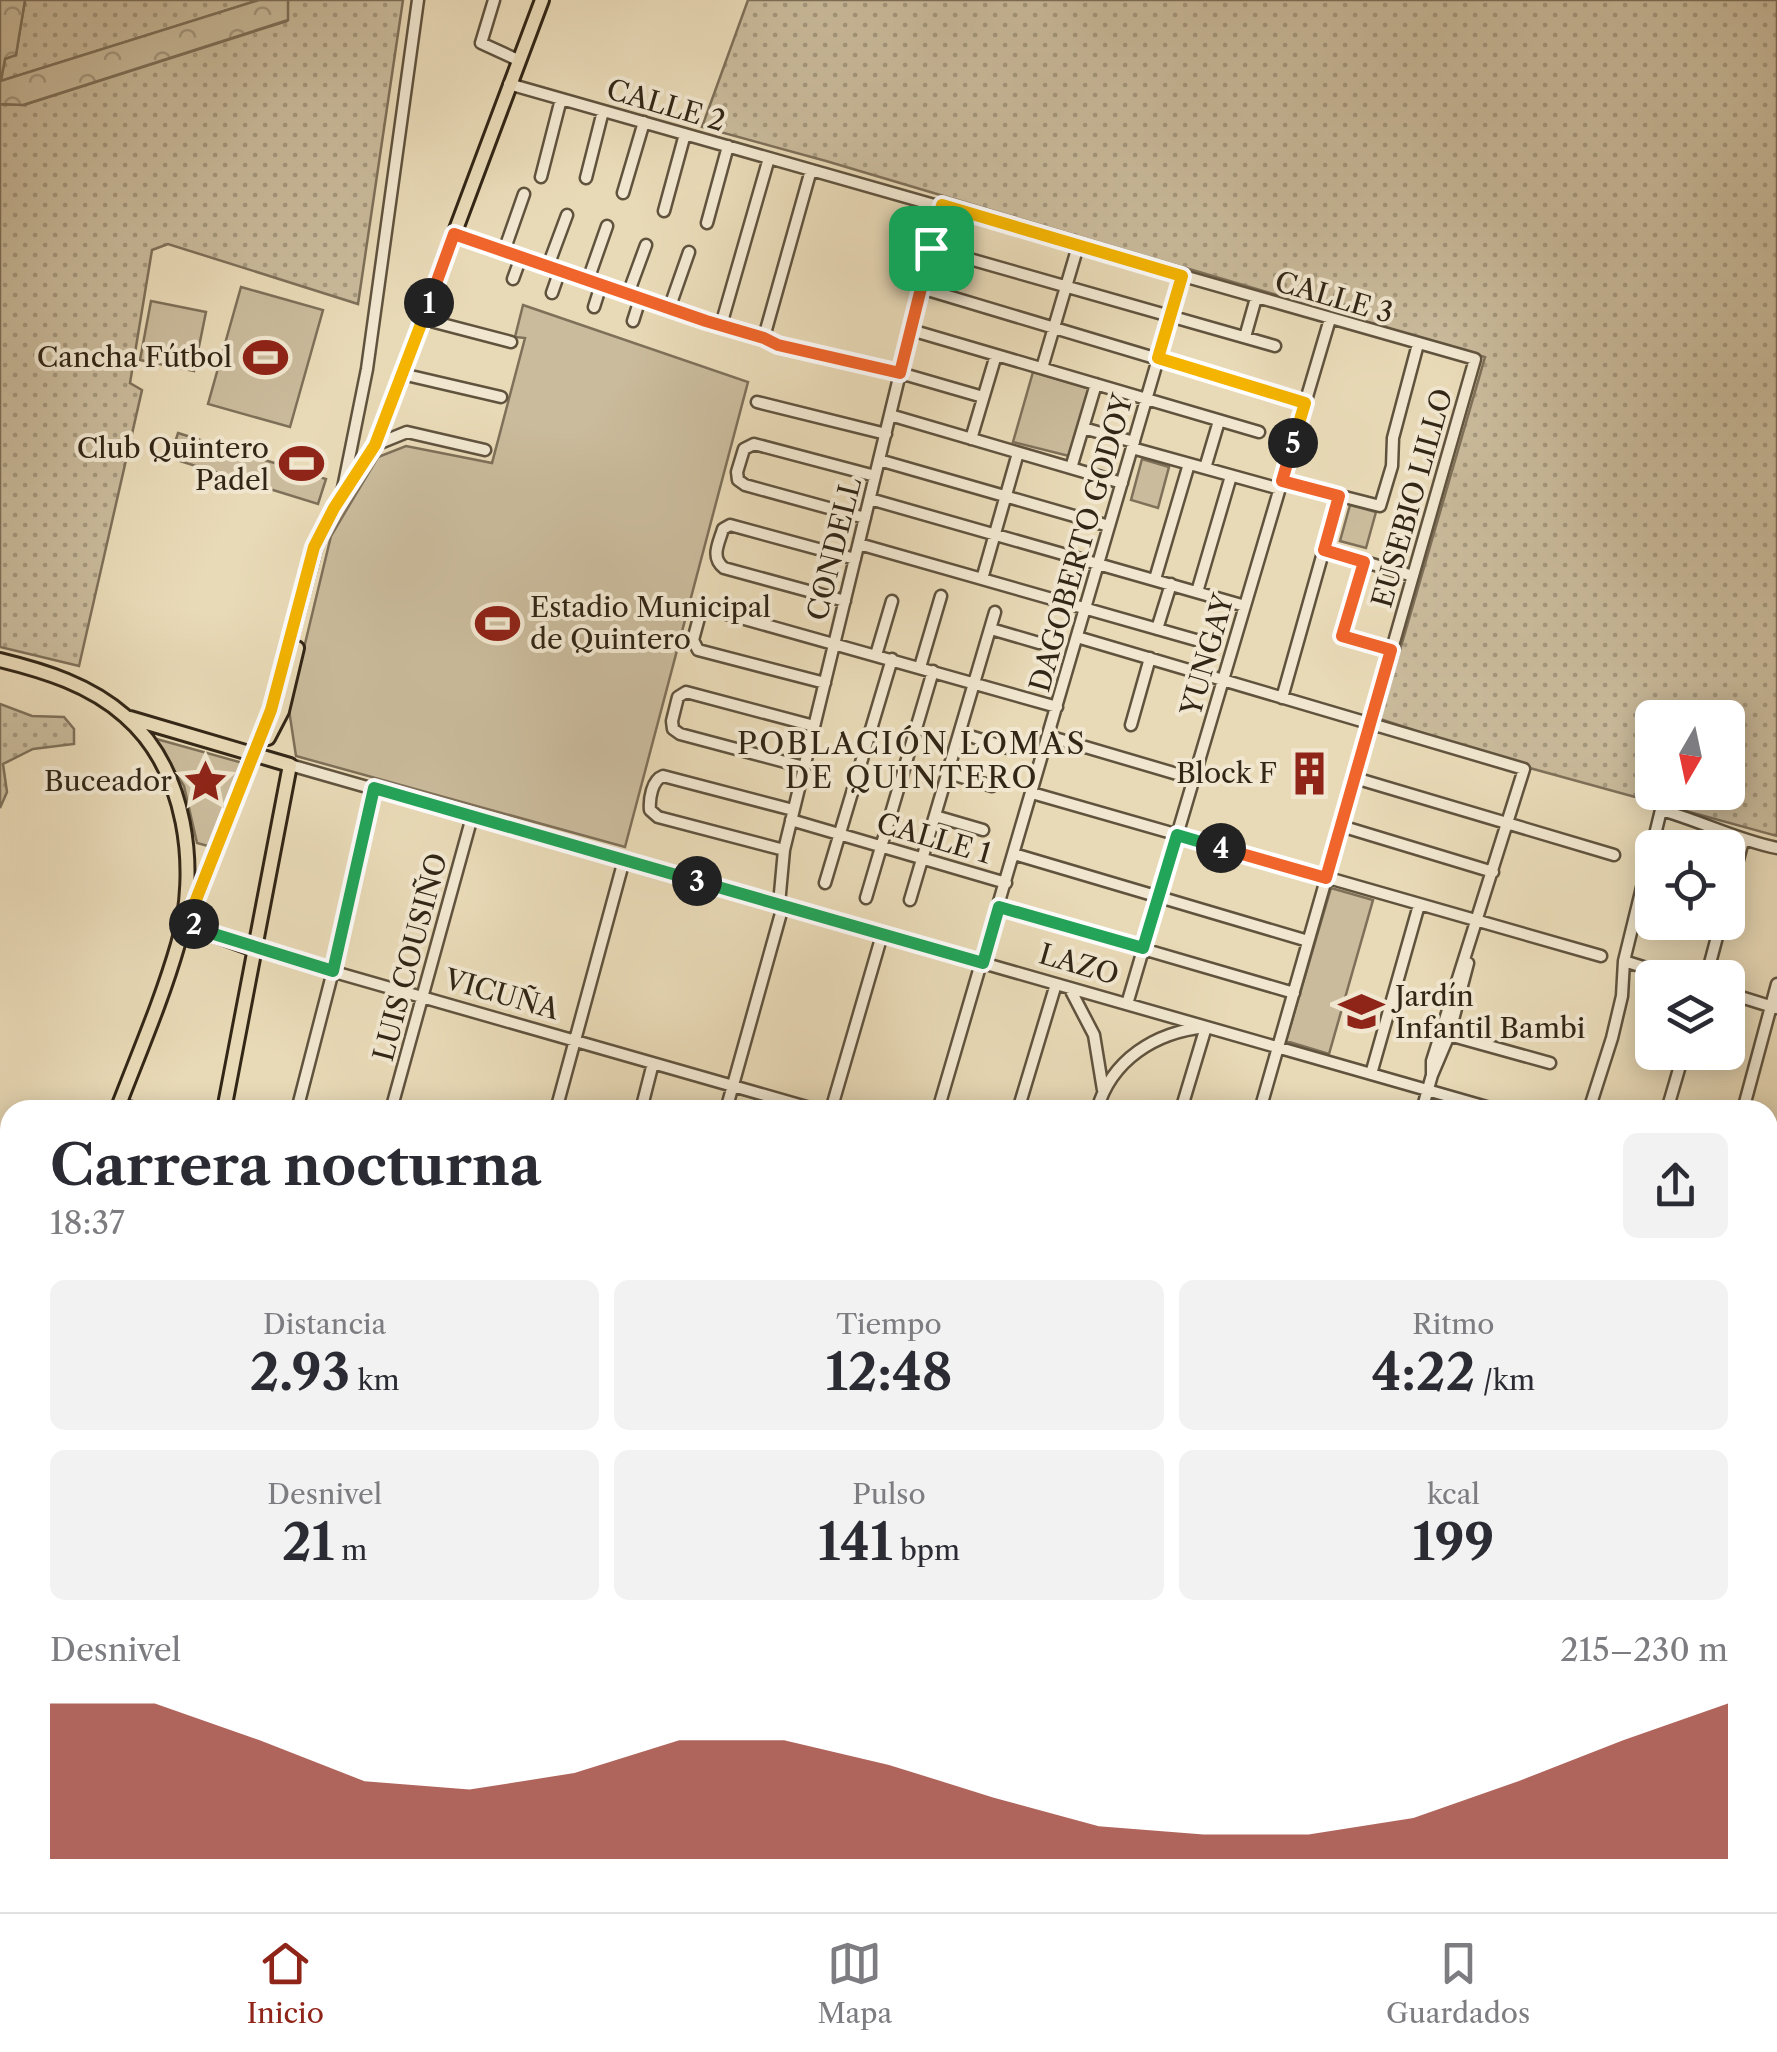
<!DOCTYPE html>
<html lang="es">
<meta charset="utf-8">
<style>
:root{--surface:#fff;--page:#f2f2f3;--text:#2b2b33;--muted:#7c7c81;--line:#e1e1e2;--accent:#8f2418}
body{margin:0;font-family:"Libre Caslon Text",serif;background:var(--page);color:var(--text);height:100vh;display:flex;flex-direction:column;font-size:38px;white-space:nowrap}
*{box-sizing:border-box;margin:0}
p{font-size:32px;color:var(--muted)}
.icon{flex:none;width:55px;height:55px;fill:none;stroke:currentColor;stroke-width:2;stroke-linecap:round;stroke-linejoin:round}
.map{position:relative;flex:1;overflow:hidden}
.side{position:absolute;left:0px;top:1100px;width:1778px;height:812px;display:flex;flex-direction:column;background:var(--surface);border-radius:30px 30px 0 0;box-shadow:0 5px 25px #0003}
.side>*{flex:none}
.needle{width:65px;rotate:189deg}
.tools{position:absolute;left:1635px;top:700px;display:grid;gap:20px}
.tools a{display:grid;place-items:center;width:110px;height:110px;border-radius:15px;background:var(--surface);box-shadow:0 5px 25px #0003;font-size:50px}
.pin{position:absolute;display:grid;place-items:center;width:85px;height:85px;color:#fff;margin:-42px;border-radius:20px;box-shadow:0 5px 15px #0006}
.km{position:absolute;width:50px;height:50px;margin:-25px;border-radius:50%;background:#222;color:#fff;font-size:28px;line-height:50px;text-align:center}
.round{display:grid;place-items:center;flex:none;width:105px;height:105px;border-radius:15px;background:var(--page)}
.overview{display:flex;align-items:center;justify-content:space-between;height:170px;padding:0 50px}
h1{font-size:55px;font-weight:700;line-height:75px}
.figures{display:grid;grid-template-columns:repeat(3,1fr);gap:15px;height:170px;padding:10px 50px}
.figures div{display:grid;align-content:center;border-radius:15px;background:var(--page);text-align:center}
.figures b{font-size:50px;font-weight:700}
.figures small{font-size:28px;font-weight:400}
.figures p{font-size:28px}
.chart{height:280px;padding:20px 50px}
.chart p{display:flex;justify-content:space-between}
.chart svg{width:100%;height:180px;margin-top:10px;fill:var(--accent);opacity:.7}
.tab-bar{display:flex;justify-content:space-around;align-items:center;height:140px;border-top:2px solid var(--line);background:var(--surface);font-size:28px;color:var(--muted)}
.tab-bar a{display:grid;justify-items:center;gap:5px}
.tab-bar .on{color:var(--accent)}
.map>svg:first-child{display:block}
.grass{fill:url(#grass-dots);stroke:#7e7059;stroke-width:2.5;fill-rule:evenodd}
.forest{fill:url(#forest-crowns);stroke:#7e7059;stroke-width:2.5}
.green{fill:#cabb9c;stroke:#7e7059;stroke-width:2.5}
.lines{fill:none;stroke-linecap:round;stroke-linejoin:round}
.minor-casing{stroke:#60533e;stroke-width:15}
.major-casing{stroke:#322616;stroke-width:18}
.minor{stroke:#f1e7d0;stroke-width:10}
.major{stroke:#e9dab7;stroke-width:12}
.split-1-casing{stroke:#fff;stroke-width:20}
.split-2-casing{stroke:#fff;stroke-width:20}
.split-3-casing{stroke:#fff;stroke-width:20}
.split-4-casing{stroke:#fff;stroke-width:20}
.split-5-casing{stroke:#fff;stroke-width:20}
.split-6-casing{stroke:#fff;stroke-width:20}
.split-1{stroke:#f0652b;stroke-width:12}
.split-2{stroke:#f5b400;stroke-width:12}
.split-3{stroke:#22a559;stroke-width:12}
.split-4{stroke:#22a559;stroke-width:12}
.split-5{stroke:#f0652b;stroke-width:12}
.split-6{stroke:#f5b400;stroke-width:12}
.labels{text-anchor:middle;stroke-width:8;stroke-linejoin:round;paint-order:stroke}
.street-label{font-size:28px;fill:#322616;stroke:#f1e7d0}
.poi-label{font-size:28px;fill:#322616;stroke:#f1e7d0;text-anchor:end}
.neighbourhood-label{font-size:30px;letter-spacing:2.5px;fill:#322616;stroke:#f1e7d0}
</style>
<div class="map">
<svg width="1777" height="1912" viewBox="0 0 1777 1912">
<defs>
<pattern id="grass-dots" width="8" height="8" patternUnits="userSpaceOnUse" patternTransform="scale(2.5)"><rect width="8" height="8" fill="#cabb9c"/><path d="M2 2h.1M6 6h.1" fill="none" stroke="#a5987e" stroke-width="1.8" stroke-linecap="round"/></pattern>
<pattern id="forest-crowns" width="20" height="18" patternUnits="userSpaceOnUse" patternTransform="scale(2.5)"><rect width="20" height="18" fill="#cabb9c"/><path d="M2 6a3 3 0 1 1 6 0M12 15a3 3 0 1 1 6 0" fill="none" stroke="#a5987e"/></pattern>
</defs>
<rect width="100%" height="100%" fill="#e9dab7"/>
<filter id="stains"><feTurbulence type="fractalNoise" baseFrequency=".002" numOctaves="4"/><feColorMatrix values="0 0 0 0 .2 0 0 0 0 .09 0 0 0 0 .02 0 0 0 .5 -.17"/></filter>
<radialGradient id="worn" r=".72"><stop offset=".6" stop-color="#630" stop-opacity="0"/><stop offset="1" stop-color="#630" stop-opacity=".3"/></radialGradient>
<path class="grass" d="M25 0H259L0 81 5 59 16 54Z
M288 0H403L358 304 168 244 152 250 130 383 142 390 79 666 0 647V104L24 105 287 21Z
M748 0H1777V836L1526 767 1380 719 1485 357 826 161 702 127ZM1652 718H1728V792H1652Z
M0 704 32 716 64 717 74 729V744L33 749 3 764 7 792 0 808Z"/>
<path class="forest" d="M0 0H25L16 55 5 59 1 81 259 0H288V20L23 105 0 104Z"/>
<path class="green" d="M241 287 323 310 290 427 208 404Z
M151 301 206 312 194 371 140 360Z
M523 305 748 382 625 847 296 756 289 710 331 536 378 457 406 446 492 463 525 338 515 337Z
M1033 372 1090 389 1069 456 1013 442Z
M178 433 326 479 318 504 170 458Z
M1142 459 1169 467 1158 508 1131 500Z
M1350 505 1376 512 1366 548 1340 541Z
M153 738 243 763 208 846 197 843 184 786Z
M1331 888 1373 900 1329 1054 1286 1041Z"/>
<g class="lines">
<defs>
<path id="minor" d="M494 0 481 43 518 60
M509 84 1475 359 1260 1110
M541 177 561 99
M586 178 603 111
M623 193 644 122
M664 211 685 134
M707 223 728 146
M455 234 706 321 764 337 779 345 900 373 983 397
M931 248 1275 346
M504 251 524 194
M548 266 567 215
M513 279 521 257
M588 280 607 226
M921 288 1305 403
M552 293 560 270
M628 294 646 245
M594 307 601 285
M669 309 689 252
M423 319 511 342
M633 321 640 299
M721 325 769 158
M911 330 1259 432
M764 337 811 170
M1245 337 1256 298
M1042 368 1078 246
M402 374 501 397
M757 402 886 434
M890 415 1122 483
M1083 428 1134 442
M971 439 996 355
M375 445 407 432 485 450
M1132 448 1280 489
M879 460 1109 526
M1071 468 1096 384
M1205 468 1219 421
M1282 481 1380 506 1392 466 1393 438 1418 344
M342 493 367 369 418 0
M870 499 1245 606
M865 518 745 485 738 480 737 472 744 449 754 444 875 476
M859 544 1196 640
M1324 550 1413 576
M1364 562 1342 637 1391 651
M982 579 1018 453
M1155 579 1189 464
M1197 592 1231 476
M845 601 724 568C710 557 719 543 723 529L730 525 855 559
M991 629 1039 643
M1157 629 1171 584
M1077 637 1524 769 1432 1061V1075L1422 1110
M876 655 892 601
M920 667 941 596
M825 683 698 650 693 640 700 614 709 609 1057 707
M1282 698 1339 496
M1131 725 1150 658
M960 733 1008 748
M1048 736 1194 779
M290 765 1497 1110
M804 767 680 734 673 729 672 721 678 697 686 692 814 726
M948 773 992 786
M1355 778 1614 855
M1032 793 1601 956
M935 816 983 830
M791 820 1006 883
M1341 826 1493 872
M784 850 658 817 650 810C649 799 652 780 663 776L793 810
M1014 854 1308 941
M825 883 892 659
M1728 897 1743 841
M866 898 933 671
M910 900 995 612
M779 904 784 850 941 205
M999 907 1294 993
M254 949 817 1110
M1624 961 1678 978
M1706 978 1721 922
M1070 989 1094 1035 1103 1090
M1728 993 1776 1008
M1127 1004 1330 319
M1449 1035 1550 1063
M1371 1074 1419 905
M1432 1075 1449 1035 1468 963
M120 1104 142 1110
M297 1110 333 971 374 789
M391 1110 472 817
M556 1110 624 860
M641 1110 653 1063
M726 1110 783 906
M831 1110 882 935
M938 1110 1182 277
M1018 1110 1056 984
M1097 1110C1111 1060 1155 1032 1206 1027L1181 1110
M1589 1110 1612 1038 1622 996 1624 961 1661 810C1701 821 1737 840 1777 848
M1667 1110 1684 1052
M1743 1110 1777 984
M1768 1190 1777 1193
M0 1462 10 1465
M1774 1583 1777 1574
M1768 1654 1777 1669
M0 1729 10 1731
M1768 1848 1777 1834
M612 1902 646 1912
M1468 1902 1476 1912
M1583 1902 1584 1912
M1738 1902 1742 1912
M89 1907 108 1912
M48 1912 50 1902
M242 1912V1902
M398 1912V1902
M548 1912 549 1902
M701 1912 704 1902
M786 1912 789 1902
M868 1912 871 1902
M933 1912 936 1902
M1027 1912 1030 1902
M1108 1912 1109 1908
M1191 1912 1194 1902
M1351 1912 1354 1902
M1715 1912 1724 1902"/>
<path id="major" d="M0 660C45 671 90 685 125 716 187 770 199 869 178 944 162 1000 138 1055 117 1110
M130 718 290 765 224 1110
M268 738 282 711 297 648
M199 929 192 921V910L271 711 315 547 334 509 375 445 542 0
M191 932 199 929 254 949
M0 1421 10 1395
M89 1912V1902"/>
</defs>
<use href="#minor" class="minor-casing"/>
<use href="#major" class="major-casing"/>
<use href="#minor" class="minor"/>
<use href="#major" class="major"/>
</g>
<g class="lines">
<defs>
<path id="split-1" d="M429 303 454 234 706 321 764 338 778 345 900 373 931 248"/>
<path id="split-2" d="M194 924 192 910 271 710 314 547 334 508 375 445 429 303"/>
<path id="split-3" d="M194 924 201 930 333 971 374 788 697 881"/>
<path id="split-4" d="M697 881 983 963 999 907 1143 948 1177 835 1221 848"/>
<path id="split-5" d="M1221 848 1326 878 1391 650 1342 636 1364 562 1324 550 1339 496 1282 481 1293 443"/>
<path id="split-6" d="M931 248 942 205 1182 276 1158 358 1305 403 1293 443"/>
</defs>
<use href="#split-1" class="split-1-casing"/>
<use href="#split-2" class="split-2-casing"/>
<use href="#split-3" class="split-3-casing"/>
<use href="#split-4" class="split-4-casing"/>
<use href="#split-5" class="split-5-casing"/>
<use href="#split-6" class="split-6-casing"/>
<use href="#split-1" class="split-1"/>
<use href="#split-2" class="split-2"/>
<use href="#split-3" class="split-3"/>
<use href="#split-4" class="split-4"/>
<use href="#split-5" class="split-5"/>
<use href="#split-6" class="split-6"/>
</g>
<defs>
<symbol id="stadium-bare" viewBox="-9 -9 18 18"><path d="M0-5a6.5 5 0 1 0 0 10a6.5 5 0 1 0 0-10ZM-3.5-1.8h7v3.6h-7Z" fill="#8f2418" stroke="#f1e7d0" stroke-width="2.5" paint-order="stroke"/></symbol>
<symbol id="building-bare" viewBox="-9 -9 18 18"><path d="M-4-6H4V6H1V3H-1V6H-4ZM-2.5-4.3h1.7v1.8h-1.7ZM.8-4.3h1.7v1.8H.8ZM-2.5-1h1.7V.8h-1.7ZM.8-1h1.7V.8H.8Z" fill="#8f2418" stroke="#f1e7d0" stroke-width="2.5" paint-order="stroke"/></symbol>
<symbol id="sight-bare" viewBox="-9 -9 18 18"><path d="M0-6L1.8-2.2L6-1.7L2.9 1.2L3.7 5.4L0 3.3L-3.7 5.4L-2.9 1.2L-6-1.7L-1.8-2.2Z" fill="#8f2418" stroke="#f1e7d0" stroke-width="2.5" paint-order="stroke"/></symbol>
<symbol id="school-bare" viewBox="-9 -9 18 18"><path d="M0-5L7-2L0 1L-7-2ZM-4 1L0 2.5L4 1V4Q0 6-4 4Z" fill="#8f2418" stroke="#f1e7d0" stroke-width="2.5" paint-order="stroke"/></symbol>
</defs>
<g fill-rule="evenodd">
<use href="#stadium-bare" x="234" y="326" width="63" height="63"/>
<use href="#stadium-bare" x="270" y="432" width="63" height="63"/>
<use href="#stadium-bare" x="466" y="592" width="63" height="63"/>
<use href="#building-bare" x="1278" y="742" width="63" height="63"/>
<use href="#sight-bare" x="174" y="750" width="63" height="63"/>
<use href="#school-bare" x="1330" y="980" width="63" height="63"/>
</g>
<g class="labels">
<g class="street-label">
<text transform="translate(666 105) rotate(16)" y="10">CALLE 2</text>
<text transform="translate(1334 297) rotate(16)" y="10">CALLE 3</text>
<text transform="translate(1412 498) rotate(-74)" y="10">EUSEBIO LILLO</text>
<text transform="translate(1081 543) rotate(-74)" y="10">DAGOBERTO GODOY</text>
<text transform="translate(834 549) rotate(-76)" y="10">CONDELL</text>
<text transform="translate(1207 655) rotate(-74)" y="10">YUNGAY</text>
<text transform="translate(934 838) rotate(16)" y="10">CALLE 1</text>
<text transform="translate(410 957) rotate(-75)" y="10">LUIS COUSIÑO</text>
<text transform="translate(1079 964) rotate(16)" y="10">LAZO</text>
<text transform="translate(502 994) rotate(16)" y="10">VICUÑA</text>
</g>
<g class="poi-label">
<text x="232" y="367">Cancha Fútbol</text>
<text x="269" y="458">Club Quintero<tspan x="269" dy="32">Padel</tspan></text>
<text x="530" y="617" text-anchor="start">Estadio Municipal<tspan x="530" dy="32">de Quintero</tspan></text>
<text x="1277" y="783">Block F</text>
<text x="172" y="791">Buceador</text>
<text x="1395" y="1006" text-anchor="start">Jardín<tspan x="1395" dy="32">Infantil Bambi</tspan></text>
</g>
<g class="neighbourhood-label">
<text x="912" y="754">POBLACIÓN LOMAS<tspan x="912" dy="34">DE QUINTERO</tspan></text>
</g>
</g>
<rect width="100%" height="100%" filter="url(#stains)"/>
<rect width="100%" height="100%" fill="url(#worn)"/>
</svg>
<div class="tools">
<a><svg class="needle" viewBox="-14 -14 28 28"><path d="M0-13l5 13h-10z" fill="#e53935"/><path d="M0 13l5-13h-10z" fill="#7c7c81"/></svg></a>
<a><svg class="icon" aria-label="locate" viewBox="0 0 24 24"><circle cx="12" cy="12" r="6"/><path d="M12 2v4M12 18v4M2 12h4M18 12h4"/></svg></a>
<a><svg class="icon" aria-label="layers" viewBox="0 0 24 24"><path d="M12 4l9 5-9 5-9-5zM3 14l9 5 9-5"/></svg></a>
</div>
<div class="pin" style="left:931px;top:248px;background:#1e9e55"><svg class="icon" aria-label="arrive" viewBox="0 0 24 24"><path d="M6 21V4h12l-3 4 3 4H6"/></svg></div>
<b class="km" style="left:429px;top:303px">1</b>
<b class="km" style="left:194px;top:924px">2</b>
<b class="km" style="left:697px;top:881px">3</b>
<b class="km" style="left:1221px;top:848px">4</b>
<b class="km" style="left:1293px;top:443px">5</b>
<section class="side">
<div class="overview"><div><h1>Carrera nocturna</h1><p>18:37</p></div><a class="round"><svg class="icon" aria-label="share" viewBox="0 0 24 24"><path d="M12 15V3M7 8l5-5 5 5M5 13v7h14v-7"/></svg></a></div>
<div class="figures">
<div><p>Distancia</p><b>2.93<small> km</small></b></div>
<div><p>Tiempo</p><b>12:48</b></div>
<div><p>Ritmo</p><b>4:22<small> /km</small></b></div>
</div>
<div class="figures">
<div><p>Desnivel</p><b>21<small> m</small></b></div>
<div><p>Pulso</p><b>141<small> bpm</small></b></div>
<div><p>kcal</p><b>199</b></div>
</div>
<div class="chart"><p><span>Desnivel</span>215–230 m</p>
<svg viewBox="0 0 160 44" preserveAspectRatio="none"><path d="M0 44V6L10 6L20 15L30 25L40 27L50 23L60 15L70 15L80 21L90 29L100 36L110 38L120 38L130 34L140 25L150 15L160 6V44z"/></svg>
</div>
</section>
</div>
<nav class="tab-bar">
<a class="on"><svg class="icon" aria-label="home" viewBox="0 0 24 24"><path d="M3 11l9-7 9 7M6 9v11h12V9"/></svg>Inicio</a>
<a><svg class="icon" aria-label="map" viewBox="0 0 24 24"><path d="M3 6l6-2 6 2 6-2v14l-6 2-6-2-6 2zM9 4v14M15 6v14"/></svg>Mapa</a>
<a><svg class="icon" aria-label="saved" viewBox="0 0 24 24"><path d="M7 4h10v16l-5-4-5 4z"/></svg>Guardados</a>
</nav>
